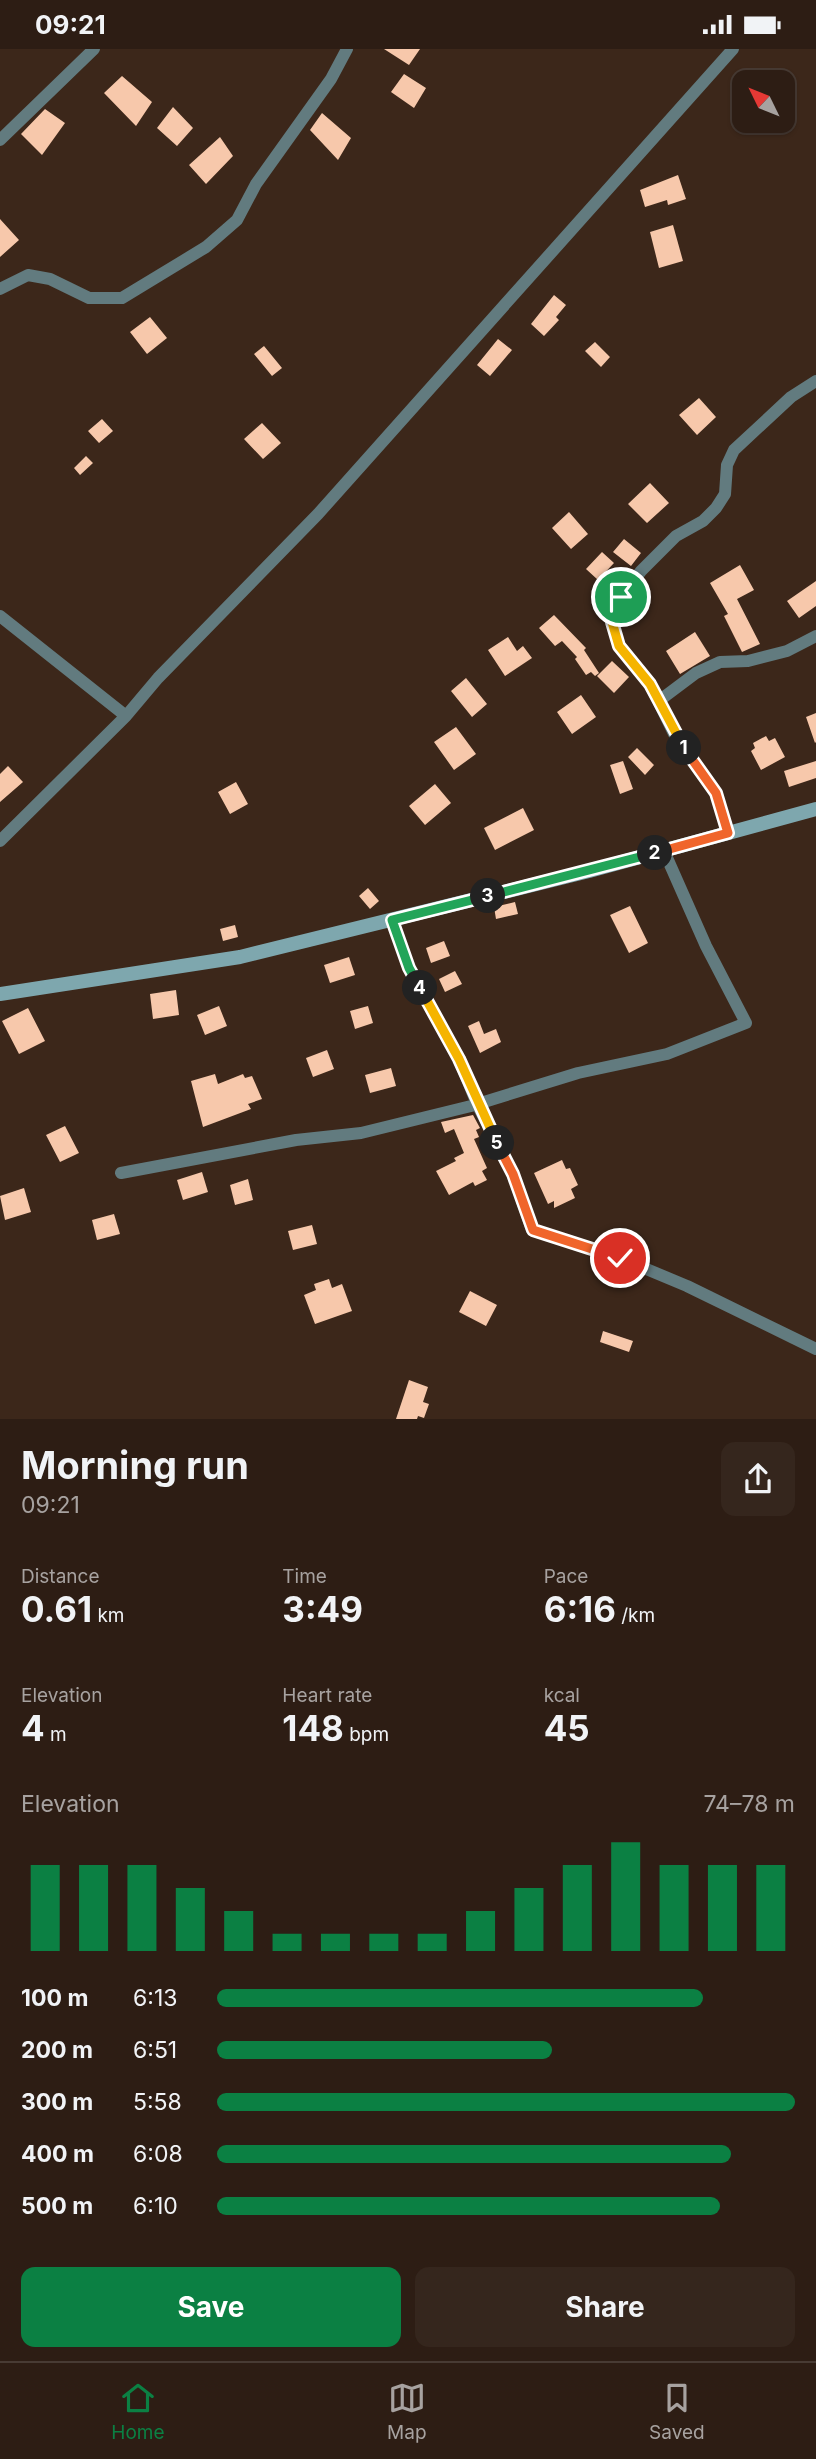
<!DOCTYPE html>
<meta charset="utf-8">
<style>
:root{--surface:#2d1d14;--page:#35261d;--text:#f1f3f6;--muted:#a7a2a0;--line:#483b34;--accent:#0b8043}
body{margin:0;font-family:Inter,sans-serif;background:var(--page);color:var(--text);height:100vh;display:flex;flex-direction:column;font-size:26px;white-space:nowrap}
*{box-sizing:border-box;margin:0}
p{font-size:23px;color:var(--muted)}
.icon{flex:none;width:38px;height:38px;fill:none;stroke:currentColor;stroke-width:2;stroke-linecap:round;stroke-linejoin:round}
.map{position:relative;height:1370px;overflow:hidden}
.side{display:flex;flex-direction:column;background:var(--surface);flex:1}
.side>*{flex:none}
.needle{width:46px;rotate:313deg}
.tools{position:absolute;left:732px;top:21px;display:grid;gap:14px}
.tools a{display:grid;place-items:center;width:63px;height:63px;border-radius:14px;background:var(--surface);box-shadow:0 2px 5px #0004,0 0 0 2px var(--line);font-size:35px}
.pin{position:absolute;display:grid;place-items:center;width:60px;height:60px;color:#fff;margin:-30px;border:4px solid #fff;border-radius:50%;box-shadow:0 2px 7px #0007}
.km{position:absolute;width:35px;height:35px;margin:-18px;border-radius:50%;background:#222;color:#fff;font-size:19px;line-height:35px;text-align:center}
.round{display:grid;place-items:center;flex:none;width:74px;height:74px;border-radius:14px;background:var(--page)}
.summary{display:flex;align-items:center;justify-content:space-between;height:119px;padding:0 21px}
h1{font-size:38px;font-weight:700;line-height:52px}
.stats{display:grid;grid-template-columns:repeat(3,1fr);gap:10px;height:119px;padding:7px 21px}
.stats div{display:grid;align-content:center}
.stats b{font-size:35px;font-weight:700}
.stats small{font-size:19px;font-weight:400}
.stats p{font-size:19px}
.chart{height:196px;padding:14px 21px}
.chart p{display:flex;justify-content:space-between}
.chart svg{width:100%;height:126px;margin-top:7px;stroke:var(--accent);stroke-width:6}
.action{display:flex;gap:14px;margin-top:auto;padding:14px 21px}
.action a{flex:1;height:80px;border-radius:14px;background:var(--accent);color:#fff;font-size:28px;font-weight:700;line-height:80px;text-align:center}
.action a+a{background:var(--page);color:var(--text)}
ul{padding:0 21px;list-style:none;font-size:23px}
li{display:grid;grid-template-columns:112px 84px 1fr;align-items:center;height:52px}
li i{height:18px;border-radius:9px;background:var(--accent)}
.status{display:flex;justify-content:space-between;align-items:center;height:49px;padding:0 35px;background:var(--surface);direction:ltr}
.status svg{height:19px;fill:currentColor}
.tab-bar{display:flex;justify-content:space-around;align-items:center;height:98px;border-top:2px solid var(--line);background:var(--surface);font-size:19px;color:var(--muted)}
.tab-bar a{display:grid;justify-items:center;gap:4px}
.tab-bar .active{color:var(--accent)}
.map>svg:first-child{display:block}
.building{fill:#f7c8ab}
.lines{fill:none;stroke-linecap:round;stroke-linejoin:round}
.street{stroke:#627b7f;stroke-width:12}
.secondary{stroke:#7ea7ae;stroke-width:14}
.split-1-casing{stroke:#fff;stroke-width:14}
.split-2-casing{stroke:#fff;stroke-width:14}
.split-3-casing{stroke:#fff;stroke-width:14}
.split-4-casing{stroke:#fff;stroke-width:14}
.split-5-casing{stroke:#fff;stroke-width:14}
.split-6-casing{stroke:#fff;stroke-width:14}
.split-1{stroke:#f5b400;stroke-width:9}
.split-2{stroke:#f0652b;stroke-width:9}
.split-3{stroke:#22a559;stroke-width:9}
.split-4{stroke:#22a559;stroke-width:9}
.split-5{stroke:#f5b400;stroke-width:9}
.split-6{stroke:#f0652b;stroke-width:9}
</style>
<div class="status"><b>09:21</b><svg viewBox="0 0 49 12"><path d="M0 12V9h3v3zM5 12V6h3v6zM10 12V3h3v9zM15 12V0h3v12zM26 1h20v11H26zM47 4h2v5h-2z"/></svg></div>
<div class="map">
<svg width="816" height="1371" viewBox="0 0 816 1371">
<rect width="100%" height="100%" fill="#3c271a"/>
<path class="building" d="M384 0H420L409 16Z
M404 25 426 39 414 59 391 43Z
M122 27 152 53 136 77 104 44Z
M173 58 193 79 177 97 157 79Z
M45 60 65 74 42 106 21 85Z
M322 64 351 89 338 111 310 81Z
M220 88 233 107 206 135 189 116Z
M678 126 686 150 668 156 667 151 645 158 640 141Z
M0 170 19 191 0 208Z
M673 176 683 212 659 219 650 183Z
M554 246 566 256 556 268 559 271 544 287 531 275Z
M150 268 167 289 147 305 130 283Z
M498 290 512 301 490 327 477 316Z
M595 293 610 308 601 318 585 302Z
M264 297 282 319 272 327 254 305Z
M699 349 716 368 697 386 679 366Z
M102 370 113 382 99 394 88 382Z
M262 374 281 394 263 410 244 390Z
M86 407 93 414 80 426 74 419Z
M650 434 669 454 647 474 628 455Z
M569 463 588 485 571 500 552 479Z
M624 490 641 504 631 517 613 503Z
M602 503 614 514 598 531 586 520Z
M740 516 754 541 737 550 760 595 742 603 724 567 728 565 710 534Z
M816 532V557L799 569 787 552Z
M554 566 586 599 584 601 599 624 595 627 591 623 586 626 575 610 577 608 562 592 555 597 539 579Z
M695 583 710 607 680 625 666 602Z
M508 588 517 602 523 597 532 609 505 627 488 601Z
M612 612 629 628 614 644 597 627Z
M466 629 487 655 472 668 451 642Z
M581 646 596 668 572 685 557 663Z
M816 664V693L815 694 806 668Z
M456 678 476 705 454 721 434 693Z
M766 687 769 692 775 689 785 708 761 721 751 702 755 699 753 694Z
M637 699 654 716 645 726 628 708Z
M623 712 633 740 620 745 610 716Z
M816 712V729L789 738 784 722Z
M8 717 23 733 0 753V725Z
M236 733 248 755 230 765 218 743Z
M435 735 451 754 425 776 409 757Z
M523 759 534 781 495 801 484 779Z
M368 839 379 852 370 860 359 847Z
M515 853 518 865 496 870 494 858Z
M630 857 648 894 629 904 610 866Z
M235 876 238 888 223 892 220 880Z
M444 892 450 907 431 914 426 899Z
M349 908 355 926 330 934 324 916Z
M455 922 462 935 445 943 439 930Z
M176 941 179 966 153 970 150 945Z
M219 957 227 977 205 986 197 966Z
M368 957 373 974 355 980 350 962Z
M28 959 45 992 19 1005 2 972Z
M479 972 484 985 496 980 501 993 480 1004 468 977Z
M327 1001 334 1020 313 1028 306 1009Z
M391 1019 396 1037 370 1044 365 1026Z
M215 1025 218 1035 243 1025 245 1029 252 1027 262 1050 248 1055 251 1060 203 1078 191 1032Z
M473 1066 480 1079 476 1081 479 1088 474 1090 487 1119 482 1122 487 1131 475 1137 473 1133 449 1146 436 1122 456 1112 454 1109 464 1104 454 1080 445 1084 441 1073Z
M65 1077 79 1104 60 1113 46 1086Z
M562 1111 566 1120 570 1119 578 1136 571 1140 575 1149 554 1159V1152L548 1155 534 1124Z
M202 1123 208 1143 183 1151 177 1131Z
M248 1130 253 1151 235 1156 230 1136Z
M24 1139 31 1163 5 1171 0 1147Z
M114 1165 120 1185 97 1191 92 1171Z
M312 1176 317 1195 293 1201 288 1182Z
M329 1230 332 1239 342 1235 352 1262 315 1275 304 1246 316 1241 314 1235Z
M470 1242 497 1256 486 1277 459 1263Z
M603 1282 633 1292 629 1303 600 1293Z
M409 1331 428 1338 423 1353 429 1355 424 1369 418 1367 417 1370H396Z"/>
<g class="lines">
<path class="street" d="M0 91 94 0
M0 240 28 226 50 230 89 249H122L206 198 237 171 256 135 331 30 347 0
M0 567 126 667
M660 651 696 624 720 613 748 612 787 602 816 587
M728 784 716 744 676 689 650 635 619 597 612 573 621 548 641 522 676 487 703 472 716 459 725 445 727 416 734 401 791 348 816 332
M0 792 126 667 158 629 318 465 733 0
M392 871 409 919 459 1010 477 1055 513 1125 532 1181 620 1209 687 1237 816 1300
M121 1124 296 1091 361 1084 471 1057 578 1024 667 1005 746 974 706 897 664 802"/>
<path class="secondary" d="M0 945 240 908 589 822 816 760"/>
</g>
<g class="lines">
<defs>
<path id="split-1" d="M621 548 612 573 619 597 650 635 684 699"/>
<path id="split-2" d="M655 804 728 784 716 744 684 699"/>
<path id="split-3" d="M488 847 655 804"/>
<path id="split-4" d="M420 939 409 919 392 871 488 847"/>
<path id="split-5" d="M420 939 459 1010 497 1094"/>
<path id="split-6" d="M497 1094 513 1125 533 1181 620 1209"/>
</defs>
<use href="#split-1" class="split-1-casing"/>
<use href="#split-2" class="split-2-casing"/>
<use href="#split-3" class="split-3-casing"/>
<use href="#split-4" class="split-4-casing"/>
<use href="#split-5" class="split-5-casing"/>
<use href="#split-6" class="split-6-casing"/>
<use href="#split-1" class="split-1"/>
<use href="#split-2" class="split-2"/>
<use href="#split-3" class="split-3"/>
<use href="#split-4" class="split-4"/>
<use href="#split-5" class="split-5"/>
<use href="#split-6" class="split-6"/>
</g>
</svg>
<div class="tools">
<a><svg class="needle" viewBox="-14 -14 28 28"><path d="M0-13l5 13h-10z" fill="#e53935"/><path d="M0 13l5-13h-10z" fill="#a7a2a0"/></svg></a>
</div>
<div class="pin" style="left:621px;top:548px;background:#1e9e55"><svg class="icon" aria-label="arrive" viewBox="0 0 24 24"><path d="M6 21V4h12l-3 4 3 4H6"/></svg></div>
<div class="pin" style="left:620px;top:1209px;background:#d93025"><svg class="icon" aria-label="check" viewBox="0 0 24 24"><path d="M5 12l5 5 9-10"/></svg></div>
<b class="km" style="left:684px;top:699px">1</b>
<b class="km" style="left:655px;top:804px">2</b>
<b class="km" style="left:488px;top:847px">3</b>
<b class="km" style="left:420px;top:939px">4</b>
<b class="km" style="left:497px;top:1094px">5</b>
</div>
<section class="side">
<div class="summary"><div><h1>Morning run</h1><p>09:21</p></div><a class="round"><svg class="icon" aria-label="share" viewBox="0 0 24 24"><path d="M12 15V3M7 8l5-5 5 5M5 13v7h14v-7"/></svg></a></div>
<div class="stats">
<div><p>Distance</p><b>0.61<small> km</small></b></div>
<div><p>Time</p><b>3:49</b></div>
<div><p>Pace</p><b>6:16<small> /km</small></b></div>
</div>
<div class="stats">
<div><p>Elevation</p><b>4<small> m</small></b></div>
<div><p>Heart rate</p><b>148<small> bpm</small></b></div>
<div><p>kcal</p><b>45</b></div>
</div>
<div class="chart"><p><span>Elevation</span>74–78 m</p>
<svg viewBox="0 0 160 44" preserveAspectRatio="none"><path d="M5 44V14M15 44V14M25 44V14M35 44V22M45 44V30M55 44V38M65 44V38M75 44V38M85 44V38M95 44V30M105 44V22M115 44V14M125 44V6M135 44V14M145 44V14M155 44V14"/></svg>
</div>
<ul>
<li><b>100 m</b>6:13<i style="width:84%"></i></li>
<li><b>200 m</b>6:51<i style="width:58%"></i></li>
<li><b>300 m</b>5:58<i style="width:100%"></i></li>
<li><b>400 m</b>6:08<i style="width:89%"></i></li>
<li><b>500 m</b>6:10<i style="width:87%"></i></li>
</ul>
<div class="action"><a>Save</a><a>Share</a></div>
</section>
<nav class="tab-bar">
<a class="active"><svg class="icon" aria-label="home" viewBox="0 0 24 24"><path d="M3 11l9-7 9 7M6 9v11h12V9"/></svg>Home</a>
<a><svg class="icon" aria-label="map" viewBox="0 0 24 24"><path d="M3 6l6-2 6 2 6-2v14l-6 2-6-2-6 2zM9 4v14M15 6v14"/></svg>Map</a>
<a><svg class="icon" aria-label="saved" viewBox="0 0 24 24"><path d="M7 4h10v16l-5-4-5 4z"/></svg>Saved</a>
</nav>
